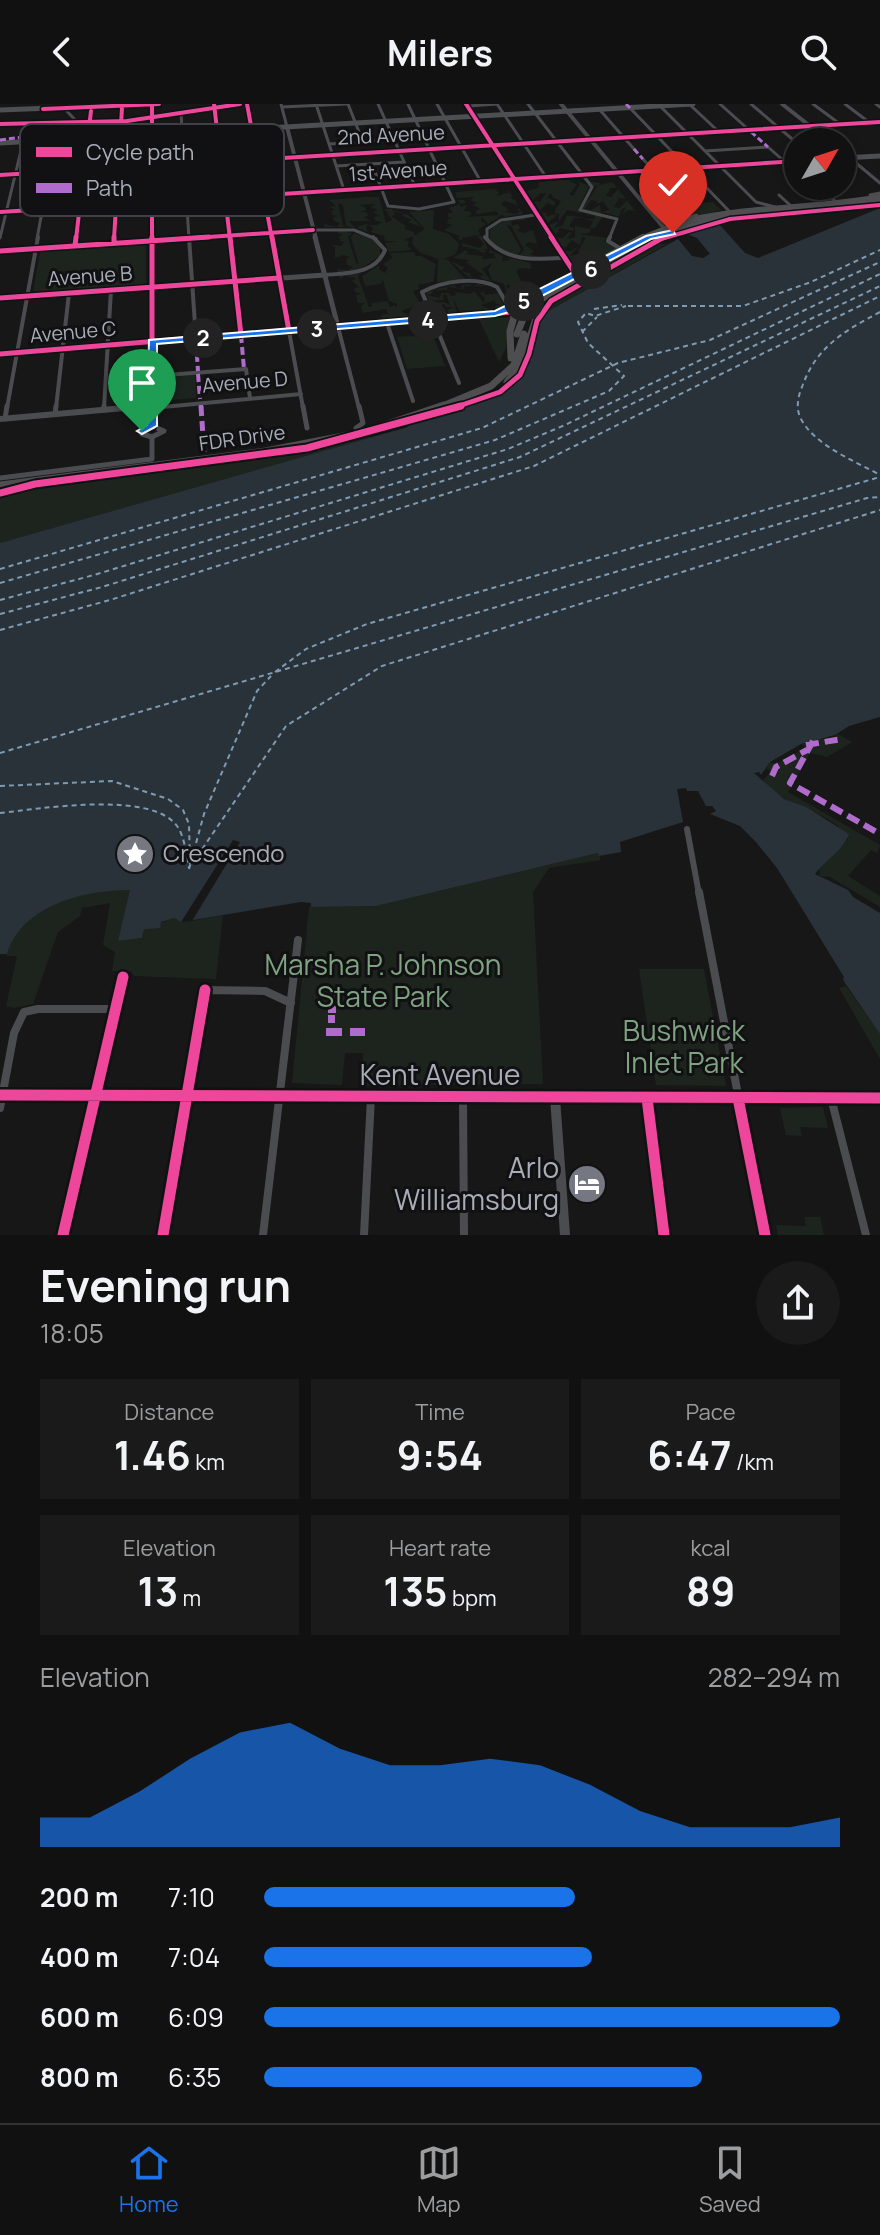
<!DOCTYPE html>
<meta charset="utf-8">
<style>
:root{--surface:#111;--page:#1a1a1a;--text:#f1f3f6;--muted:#9c9d9f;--line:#303131;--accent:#1a73e8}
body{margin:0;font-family:Manrope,sans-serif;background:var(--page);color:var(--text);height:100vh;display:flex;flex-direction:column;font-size:30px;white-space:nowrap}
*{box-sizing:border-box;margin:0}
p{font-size:26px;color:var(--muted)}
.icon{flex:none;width:44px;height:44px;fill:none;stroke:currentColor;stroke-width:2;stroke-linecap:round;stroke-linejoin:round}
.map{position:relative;height:1131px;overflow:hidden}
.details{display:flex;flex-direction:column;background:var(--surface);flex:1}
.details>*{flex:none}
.needle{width:52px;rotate:51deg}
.controls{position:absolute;left:784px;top:24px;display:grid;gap:16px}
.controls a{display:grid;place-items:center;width:72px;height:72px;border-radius:50%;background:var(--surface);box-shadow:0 4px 12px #0003,0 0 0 2px var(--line);font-size:40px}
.pin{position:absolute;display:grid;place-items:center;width:68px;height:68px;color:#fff;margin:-82px -34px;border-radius:50% 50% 50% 0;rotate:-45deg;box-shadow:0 0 8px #0007}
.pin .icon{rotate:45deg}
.km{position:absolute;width:40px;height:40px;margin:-20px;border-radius:50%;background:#222;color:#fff;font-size:22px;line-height:40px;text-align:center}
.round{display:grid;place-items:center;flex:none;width:84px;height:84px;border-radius:42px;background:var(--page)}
.headline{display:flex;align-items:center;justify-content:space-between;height:136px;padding:0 40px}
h1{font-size:44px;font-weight:700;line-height:60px}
.metrics{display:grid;grid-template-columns:repeat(3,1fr);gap:12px;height:136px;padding:8px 40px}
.metrics div{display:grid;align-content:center;border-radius:0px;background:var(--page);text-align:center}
.metrics b{font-size:40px;font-weight:700}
.metrics small{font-size:22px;font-weight:400}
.metrics p{font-size:22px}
.chart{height:224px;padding:16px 40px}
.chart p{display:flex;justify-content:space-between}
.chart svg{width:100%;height:144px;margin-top:8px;fill:var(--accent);opacity:.7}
ul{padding:0 40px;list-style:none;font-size:26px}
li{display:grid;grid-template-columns:128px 96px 1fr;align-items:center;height:60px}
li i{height:20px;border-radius:10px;background:var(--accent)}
header{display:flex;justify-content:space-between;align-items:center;height:104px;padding:0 40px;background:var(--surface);font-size:36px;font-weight:700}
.dock{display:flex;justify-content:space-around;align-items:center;height:112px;border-top:2px solid var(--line);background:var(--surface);font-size:22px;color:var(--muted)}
.dock a{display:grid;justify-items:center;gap:4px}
.dock .active{color:var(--accent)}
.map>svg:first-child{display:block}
.green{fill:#1d241e}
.water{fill:#2a3239}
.pier{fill:#171717}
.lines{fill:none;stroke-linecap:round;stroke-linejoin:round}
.ferry{stroke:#7f9bb3;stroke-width:2;stroke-dasharray:5 4;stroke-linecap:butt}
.minor-far4{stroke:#4b4c50;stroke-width:3}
.minor-far3{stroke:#4b4c50;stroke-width:4}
.minor-far2{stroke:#4b4c50;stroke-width:5}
.minor-far1{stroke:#4b4c50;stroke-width:6}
.minor{stroke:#4b4c50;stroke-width:8}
.tertiary-far3{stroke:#4b4c50;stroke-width:4}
.tertiary-far2{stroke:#4b4c50;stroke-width:5}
.tertiary-far1{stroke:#4b4c50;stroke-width:6}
.tertiary{stroke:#4b4c50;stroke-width:10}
.secondary-far2{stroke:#4a4a4e;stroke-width:4}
.secondary-far1{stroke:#4a4a4e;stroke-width:5}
.secondary{stroke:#4a4a4e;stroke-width:11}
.primary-far1{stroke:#4d4f52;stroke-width:5}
.primary{stroke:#4d4f52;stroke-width:6}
.motorway-far2{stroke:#4e4e51;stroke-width:6}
.motorway-far1{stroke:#4e4e51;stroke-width:7}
.motorway{stroke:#4e4e51;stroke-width:9}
.motorway-bridge-far1{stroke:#4e4e51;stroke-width:6}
.motorway-bridge{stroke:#4e4e51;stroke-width:7}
.quiet-far4{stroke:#b06ccc;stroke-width:3;stroke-dasharray:6 3;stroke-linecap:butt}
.quiet-far3{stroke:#b06ccc;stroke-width:4;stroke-dasharray:8 4;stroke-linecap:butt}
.quiet-far2{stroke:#b06ccc;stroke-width:5;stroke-dasharray:10 5;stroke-linecap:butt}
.quiet-far1{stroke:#b06ccc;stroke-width:6;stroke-dasharray:13 6;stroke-linecap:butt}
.quiet{stroke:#b06ccc;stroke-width:8;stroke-dasharray:16 8;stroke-linecap:butt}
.cycleway-far3-casing{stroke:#111113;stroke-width:7}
.cycleway-far2-casing{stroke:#111113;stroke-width:8}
.cycleway-far1-casing{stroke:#111113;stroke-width:11}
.cycleway-casing{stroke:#111113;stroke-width:16}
.cycleway-far3{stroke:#ed469a;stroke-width:4}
.cycleway-far2{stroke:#ed469a;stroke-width:5}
.cycleway-far1{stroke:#ed469a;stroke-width:7}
.cycleway{stroke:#ed469a;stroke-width:11}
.route{fill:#1a73e8;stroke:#fff;stroke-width:2}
.labels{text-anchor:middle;stroke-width:6;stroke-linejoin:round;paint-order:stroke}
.far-street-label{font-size:20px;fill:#a8adb8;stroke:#111113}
.poi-label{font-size:24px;fill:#a8adb8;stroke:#111113;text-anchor:start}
.near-park-label{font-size:28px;fill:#7fa381;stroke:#111113}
.near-street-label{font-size:28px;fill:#a8adb8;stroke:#111113}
.near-poi-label{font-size:28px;fill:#a8adb8;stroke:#111113;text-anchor:end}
.key{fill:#111113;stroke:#3e4045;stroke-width:2}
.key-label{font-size:22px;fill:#a8adb8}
</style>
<header><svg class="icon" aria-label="back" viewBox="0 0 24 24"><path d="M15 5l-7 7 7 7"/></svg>Milers<svg class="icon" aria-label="search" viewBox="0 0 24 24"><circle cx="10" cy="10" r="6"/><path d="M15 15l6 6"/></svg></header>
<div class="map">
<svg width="880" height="1131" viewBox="0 0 880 1131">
<rect width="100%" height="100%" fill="#171717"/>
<path class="green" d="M589 74 587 77 600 79 599 81 613 78 617 84H611L606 92 611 93 618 85 626 95 619 94 614 103 620 104 627 96 635 107 628 106 622 111 626 103 622 105 619 113 602 108 609 106 603 97 597 100V97L591 96 585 105 591 106 600 101 601 110 582 105 598 81 593 83 585 75Z
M568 76 577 81 569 90 573 92 580 80 577 77 589 82 578 104 581 109 603 112 595 124H590L593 117 586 115H595V112L567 106 554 124 563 121 567 111 583 114H574L569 122 574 124 573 127 560 124 556 131 549 121 559 117V109L548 119 541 108 547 109 546 112 557 110 554 108 561 97 553 94 551 89 547 93 555 98V102L547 99 540 107 534 97 540 98 546 89H541L533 96 527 87 538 84 539 78Z
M495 85 499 89 496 92 510 88 504 87H509L512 92 511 95H514L518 101 505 97 501 100 509 106 505 108 516 110 520 107 516 105H520L523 110 504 113 491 89 503 110 488 120 482 113 481 117 486 120 478 126 480 130 477 131 482 132 488 145H483L487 147 484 148 486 150C477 147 476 142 464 146L469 148 465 150 483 152 482 155 497 154 493 152 495 149H489L490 146 503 152 502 157 510 156 506 153 530 159 532 165 520 164 516 167 522 179 515 183 516 188 508 180 506 183 510 187H506L504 180 492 176 488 166 492 159 482 165 491 177C464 171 472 177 451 157L464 163 462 167 471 170 470 174 482 175 480 172 484 171 465 158H469L468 156 453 154 470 143H463L461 139 480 144 484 140 476 131 462 134 461 137 458 134 460 132 444 126 452 121 447 119 448 115H452L448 113V109H453L449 104 460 100 458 96H464L466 99 460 100V103L467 101 464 107H470L472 110 467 113 499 111 496 107 477 110 476 107 480 105 473 101 477 99 470 96 474 93 457 94 455 88Z
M367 93H379L386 119 392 116 385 105H394L392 107C405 107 413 113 421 123L408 118 412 116 402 112 404 109 393 108 395 111 391 112 406 122 404 125 414 128V132L425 125 409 108 434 106 433 125 449 130 459 140 456 150 444 155 448 156 466 176 437 178 438 155 421 149 412 140 413 132 404 136 409 137 408 142 412 146 389 148 385 139 398 137H385L384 132 371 128 373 124 368 120 366 124 368 128 357 124C365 118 366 122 377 121L382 118 376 117 374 113 380 112 373 108 378 106 371 103 375 100 359 101 365 103 366 106 361 108H367L368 112 364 113 370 117H349L355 124 346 122 343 101 338 99 343 122 346 123H325L324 120 337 123 340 119 334 117 333 113 338 112 332 111 331 107 335 106 330 103 336 102 329 96Z
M713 98 721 106 666 120 651 102Z
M525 113 526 116 511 117 512 122 518 120 520 124 517 127 524 129 533 126 537 140 529 138 525 141 534 147 530 150 541 154 520 151 524 145 511 122 507 121 521 145 518 151 500 145 490 135V126C500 117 511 115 525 113Z
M575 122 591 125 589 129 579 130 607 134 604 137 617 144 579 164 576 163 586 158 587 152 581 151 573 157 577 158 574 161 565 147H571L579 142 570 152 581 149 578 147 586 134 582 133 580 141 572 136 564 145 556 133 563 134 569 128 572 129 567 135 575 133Z
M338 126 352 129 348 133 356 159 359 160 351 134 354 129 372 134 380 144V152L360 165 338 168 337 165 348 166 353 163 347 161 346 156 350 153 344 151 335 154V143L330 140 341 142 345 138 340 137 339 132 343 130H338Z
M146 140V182L33 188 40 148Z
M655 140H667L543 210 558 194Z
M414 148 416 152H421L436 160 433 178 418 181 419 185 413 187 425 210 416 211 415 208 422 207 415 205 416 202 401 207 410 212 382 214 381 211 388 210 386 205 363 209 361 202 365 199H358L356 191 361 190 355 188 354 184 359 183 352 177 356 174 345 172 340 175 339 172 361 169 358 172 369 203H372L371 199 387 197 390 203 395 201 397 204V200L389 197 383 176 381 180 365 182 362 172 380 161 379 165 385 169 388 164 383 160 392 154 390 149Z
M470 180 473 183 477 180 488 182H464L463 185 448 183 447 186H433L432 190 427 191 440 194 441 189H449L451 192 456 191 455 188 470 190 474 187 484 199 485 194 480 190 483 187 485 191 498 189 505 204 497 205 495 202 501 201 495 199V196L481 201 490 205 459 207 453 194 457 208 448 209 447 206 453 203H446L444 200 433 204 442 209 434 210 429 199 444 198 450 201 446 190 443 191 444 196 429 197 426 189 428 187 455 181 457 185 462 184 461 181Z
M510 213 506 244 499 258 479 215Z
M409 232 434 234 445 262 407 265 397 233Z
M195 271 196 294 160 297 157 282 160 281V274Z
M366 330 371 334 0 439V383Z
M838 630 852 638 827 653 810 649 788 688 880 741 877 749 871 746 848 772 880 792V803L830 773 820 772 819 765 848 735C835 706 780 704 763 676L772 667 766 665 770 658 775 660 807 644 801 640 809 639 812 635H833Z
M598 749 601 756 549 764 533 788 543 980 363 981V949H345L342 981 292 979 309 803 376 802Z
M130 786 119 837 142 834 144 825 175 814 192 817 223 811 216 875 134 872 131 867H112L115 848 103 841 110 799 82 804 80 812 58 828 33 900 14 904 6 902 17 852H6C19 802 86 785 130 786Z
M639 865H704L726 982 656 981Z
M846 882 880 930V955L839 884Z
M823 1003 828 1024 800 1023 802 1032 786 1031 780 1004Z
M804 1113H820L824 1131H778L776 1121 806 1122Z"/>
<path class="water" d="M880 104V613L849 622 835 631 801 640 770 658 761 671 759 668 754 669 784 695 806 703 849 730C845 744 825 757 815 770L848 786 853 793 880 809V930L843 876 844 873 777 764 756 738 740 722 710 710 716 707 712 702H706L698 687H687L686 684 677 685 683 718 620 738 621 748 599 752 598 749 376 802 311 803V799L301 798 181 818 175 814 161 818 160 824 144 825 142 834 118 837 130 786C85 786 22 801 7 850H0V439L408 323 405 318C443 306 503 302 527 263 537 247 530 229 543 210L678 135 692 152 703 154 710 150 697 134 687 130 719 120 745 149 758 154Z"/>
<path class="pier" d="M233 736 240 738 192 817 181 818Z"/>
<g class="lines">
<path class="ferry" d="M628 202H743L811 178 880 146
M594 205 622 201
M880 208C844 227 816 243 802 283 798 292 796 304 800 313 813 341 855 357 880 371
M582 228 597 213
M0 465 482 324 618 259 710 236 880 158
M0 479 495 336 609 287 624 272 588 239 578 218 586 209 595 212 626 202
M0 496 94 471 508 345 565 321 880 170
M0 510 102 483 520 353 880 182
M0 526 110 496 534 362 880 192
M275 568 306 545 367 520 880 373
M0 649 867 394 880 393
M0 682 112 677 168 695 183 706 189 720 190 760
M0 709C39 705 151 686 177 722 185 733 186 751 189 764
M192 760 286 622 382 562 880 406
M189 765 204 710 257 587 271 572"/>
<path class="minor-far4" d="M152 0V135
M214 0 230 135
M247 0 272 135
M281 0 287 23
M316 0 344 86
M348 0 363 38
M378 0 415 82
M437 0 481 78
M466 0 513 75
M497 0 546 73
M528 0 592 83 580 106 617 115 609 135
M658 0 756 98 775 103
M689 0 718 27
M720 0 749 26
M751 0 798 40
M813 0 840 20
M845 0 870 19
M876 0 880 3
M468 2 497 0
M282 3 346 0
M64 4 77 18
M630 4 729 107
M599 5 634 45
M181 9 189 135
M105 33 151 51
M329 40 394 36
M21 45 53 44
M705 47 768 43 785 58
M850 54 880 79
M643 55 653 66
M372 60 388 102 419 105 454 98 408 0
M336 62 404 58
M842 77 847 81
M819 82 836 98
M779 91 790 101
M870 91 880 89
M708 119 880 101
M313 126H354L376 135
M0 134 24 34 125 19
M37 135 55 36
M76 135 92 3
M114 135 122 0
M487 135V125L501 116 535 111"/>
<path class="minor-far3" d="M152 133V238
M189 133 196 235
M230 133 241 231
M272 133 284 200
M485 133C504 157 533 156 561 154
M610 133 608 137 621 145
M114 139V133
M75 142 76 133
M325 171C347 169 376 170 385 146L373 133
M387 219 413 297
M338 223 359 304
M289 227 303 304
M153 272 246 265 250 294
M459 279 422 188C443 177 475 172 497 183L510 205
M7 304 38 133
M56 304 69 189
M104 304 111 186
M152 304 301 290"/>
<path class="minor-far2" d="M152 302V322
M303 302 307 324
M104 306V302
M55 310 56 302
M5 315 7 302
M152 322 164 327 152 333 142 330 144 325Z
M356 324 363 319 359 302
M0 374 152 355V333"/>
<path class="minor-far1" d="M687 725 699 790"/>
<path class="minor" d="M699 788 765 1131
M463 993 464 1131
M831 994 866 1131
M0 1004 14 929 24 908 38 905H116
M63 1131 123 873
M163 1131 205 886 265 887 291 899
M263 1131 298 836
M364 1131 371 993"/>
<path class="tertiary-far3" d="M782 0 810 22
M513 75 551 135"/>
<path class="tertiary-far2" d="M550 133 575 172
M0 194 325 171
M124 304 152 302V238"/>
<path class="tertiary-far1" d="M0 315 147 302"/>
<path class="tertiary" d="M555 994 565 1131
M647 994 664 1131"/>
<path class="secondary-far2" d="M561 0 668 129
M810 22 831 38
M287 23 316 135
M179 135 313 126"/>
<path class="secondary-far1" d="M315 133 338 223
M0 147 209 133
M0 250 512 208"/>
<path class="secondary" d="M0 991 880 994"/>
<path class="primary-far1" d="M0 6 159 0
M0 20 127 17 240 0
M0 39 693 0
M842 54 880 52
M0 71 880 18
M0 108 798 57
M659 131 719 114 880 98
M639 135 696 112"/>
<path class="primary" d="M584 165 643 133
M510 205 589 166"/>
<path class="motorway-far2" d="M691 116C753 102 817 105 880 93"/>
<path class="motorway-far1" d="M510 205 514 213 510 227 511 254
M507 278 521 262 537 211 524 201
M438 304 491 282 514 261 524 230"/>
<path class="motorway" d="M0 382 266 348 364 329 444 302"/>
<path class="motorway-bridge-far1" d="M650 135 691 116"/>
<path class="motorway-bridge" d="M517 230 525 210 543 194 654 133"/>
<path class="quiet-far4" d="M626 0 630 4
M751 28 768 43
M0 36 23 33
M634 45 643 55"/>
<path class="quiet-far3" d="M241 231 244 265
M196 238 198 267
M198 270 200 295
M201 301V304"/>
<path class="quiet-far2" d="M201 302 204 348"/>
<path class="quiet-far1" d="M813 637 790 679 880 730
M806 641 842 635
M772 672 776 663 807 646"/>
<path class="quiet" d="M330 890 337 891
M328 905H336
M328 915H335
M326 928H365"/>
<defs>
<path id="cycleway-far3" d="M152 0V135
M214 0 230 135
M247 0 272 135
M466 0 553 135
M43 5 159 0
M0 20 127 17 240 0
M0 71 880 18
M0 108 798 57
M76 135 91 7
M114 135 122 4
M179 135 313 126
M661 135 730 115 880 101"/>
<path id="cycleway-far2" d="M152 133V304
M230 133 241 231
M272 133 289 227
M551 133 574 168 585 173 584 178
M114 139V133
M75 142 76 133
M0 147 209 133
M0 194 279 174
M0 250 512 208
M453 304 500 288 520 271 529 250 537 217 551 197 664 133"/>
<path id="cycleway-far1" d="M152 302V322
M0 389 35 380 307 344 461 302"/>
<path id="cycleway" d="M0 991 880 994
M647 994 664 1131
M738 994 765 1131
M63 1131 123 873
M163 1131 205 886"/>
</defs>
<use href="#cycleway-far3" class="cycleway-far3-casing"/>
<use href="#cycleway-far2" class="cycleway-far2-casing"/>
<use href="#cycleway-far1" class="cycleway-far1-casing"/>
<use href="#cycleway" class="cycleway-casing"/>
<use href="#cycleway-far3" class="cycleway-far3"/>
<use href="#cycleway-far2" class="cycleway-far2"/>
<use href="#cycleway-far1" class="cycleway-far1"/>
<use href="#cycleway" class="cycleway"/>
</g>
<path class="route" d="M673 126 675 130 651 135 513 207 495 212 157 240V322L142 330 137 327 147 321 149 236 495 207 646 132Z"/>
<defs>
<symbol id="sight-disc" viewBox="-11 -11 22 22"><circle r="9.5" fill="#757880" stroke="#111113"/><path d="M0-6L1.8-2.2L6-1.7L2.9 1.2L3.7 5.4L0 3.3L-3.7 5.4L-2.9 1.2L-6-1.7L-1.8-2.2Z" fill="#fff"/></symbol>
<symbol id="hotel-disc" viewBox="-11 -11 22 22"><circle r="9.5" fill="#757880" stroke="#111113"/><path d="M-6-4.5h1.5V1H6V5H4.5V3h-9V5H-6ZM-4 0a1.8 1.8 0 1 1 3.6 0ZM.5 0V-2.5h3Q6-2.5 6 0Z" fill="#fff"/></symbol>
</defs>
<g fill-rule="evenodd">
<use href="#sight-disc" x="113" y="728" width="44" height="44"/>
<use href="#hotel-disc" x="565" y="1058" width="44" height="44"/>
</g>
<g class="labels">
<g class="far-street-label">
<text transform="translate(391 31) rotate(-3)" y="7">2nd Avenue</text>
<text transform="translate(398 67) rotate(-4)" y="7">1st Avenue</text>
<text transform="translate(90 172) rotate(-4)" y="7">Avenue B</text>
<text transform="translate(73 228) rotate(-5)" y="7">Avenue C</text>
<text transform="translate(245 278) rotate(-5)" y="7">Avenue D</text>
<text transform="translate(242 334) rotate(-8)" y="7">FDR Drive</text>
</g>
<g class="poi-label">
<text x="163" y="758">Crescendo</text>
</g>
<g class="near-park-label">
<text x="383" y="871">Marsha P. Johnson<tspan x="383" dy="32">State Park</tspan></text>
<text x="684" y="937">Bushwick<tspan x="684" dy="32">Inlet Park</tspan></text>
</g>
<g class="near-street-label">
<text x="440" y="981">Kent Avenue</text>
</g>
<g class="near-poi-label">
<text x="559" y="1074">Arlo<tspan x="559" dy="32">Williamsburg</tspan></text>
</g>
</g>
<rect x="20" y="20" width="264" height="92" rx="12" class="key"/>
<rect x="36" y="43" width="36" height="10" fill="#ed469a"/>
<rect x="36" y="79" width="36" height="10" fill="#b06ccc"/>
<g class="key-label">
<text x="86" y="56">Cycle path</text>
<text x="86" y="92">Path</text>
</g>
</svg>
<div class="controls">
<a><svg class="needle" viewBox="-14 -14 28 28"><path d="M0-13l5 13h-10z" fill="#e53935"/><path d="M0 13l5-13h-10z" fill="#9c9d9f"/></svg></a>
</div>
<div class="pin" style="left:142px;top:327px;background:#1e9e55"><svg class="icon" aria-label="arrive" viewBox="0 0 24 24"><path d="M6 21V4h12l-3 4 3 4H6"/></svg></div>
<div class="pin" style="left:673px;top:129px;background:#d93025"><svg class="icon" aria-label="check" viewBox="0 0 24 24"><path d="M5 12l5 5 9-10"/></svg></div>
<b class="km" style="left:203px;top:234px">2</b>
<b class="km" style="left:317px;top:225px">3</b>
<b class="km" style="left:428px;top:216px">4</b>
<b class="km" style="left:524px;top:197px">5</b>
<b class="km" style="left:591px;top:165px">6</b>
</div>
<section class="details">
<div class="headline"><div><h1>Evening run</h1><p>18:05</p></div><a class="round"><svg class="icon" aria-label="share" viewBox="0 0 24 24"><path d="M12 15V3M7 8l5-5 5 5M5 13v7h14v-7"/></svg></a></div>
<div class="metrics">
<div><p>Distance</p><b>1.46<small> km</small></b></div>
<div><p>Time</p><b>9:54</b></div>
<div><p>Pace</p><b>6:47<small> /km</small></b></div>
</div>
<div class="metrics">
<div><p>Elevation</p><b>13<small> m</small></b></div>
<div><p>Heart rate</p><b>135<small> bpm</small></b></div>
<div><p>kcal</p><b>89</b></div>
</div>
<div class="chart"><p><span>Elevation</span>282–294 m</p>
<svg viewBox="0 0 160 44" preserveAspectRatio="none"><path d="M0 44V35L10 35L20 27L30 17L40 9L50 6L60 14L70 19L80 19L90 17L100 19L110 25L120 33L130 38L140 38L150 38L160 35V44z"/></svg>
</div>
<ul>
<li><b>200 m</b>7:10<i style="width:54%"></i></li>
<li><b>400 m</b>7:04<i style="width:57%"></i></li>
<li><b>600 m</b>6:09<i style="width:100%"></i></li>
<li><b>800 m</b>6:35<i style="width:76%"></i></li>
</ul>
</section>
<nav class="dock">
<a class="active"><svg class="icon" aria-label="home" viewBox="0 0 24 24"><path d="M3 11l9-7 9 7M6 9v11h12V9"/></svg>Home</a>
<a><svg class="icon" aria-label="map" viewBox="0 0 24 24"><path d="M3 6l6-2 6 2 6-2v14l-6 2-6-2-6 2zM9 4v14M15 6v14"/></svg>Map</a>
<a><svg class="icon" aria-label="saved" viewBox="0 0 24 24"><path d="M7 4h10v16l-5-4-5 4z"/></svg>Saved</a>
</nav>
